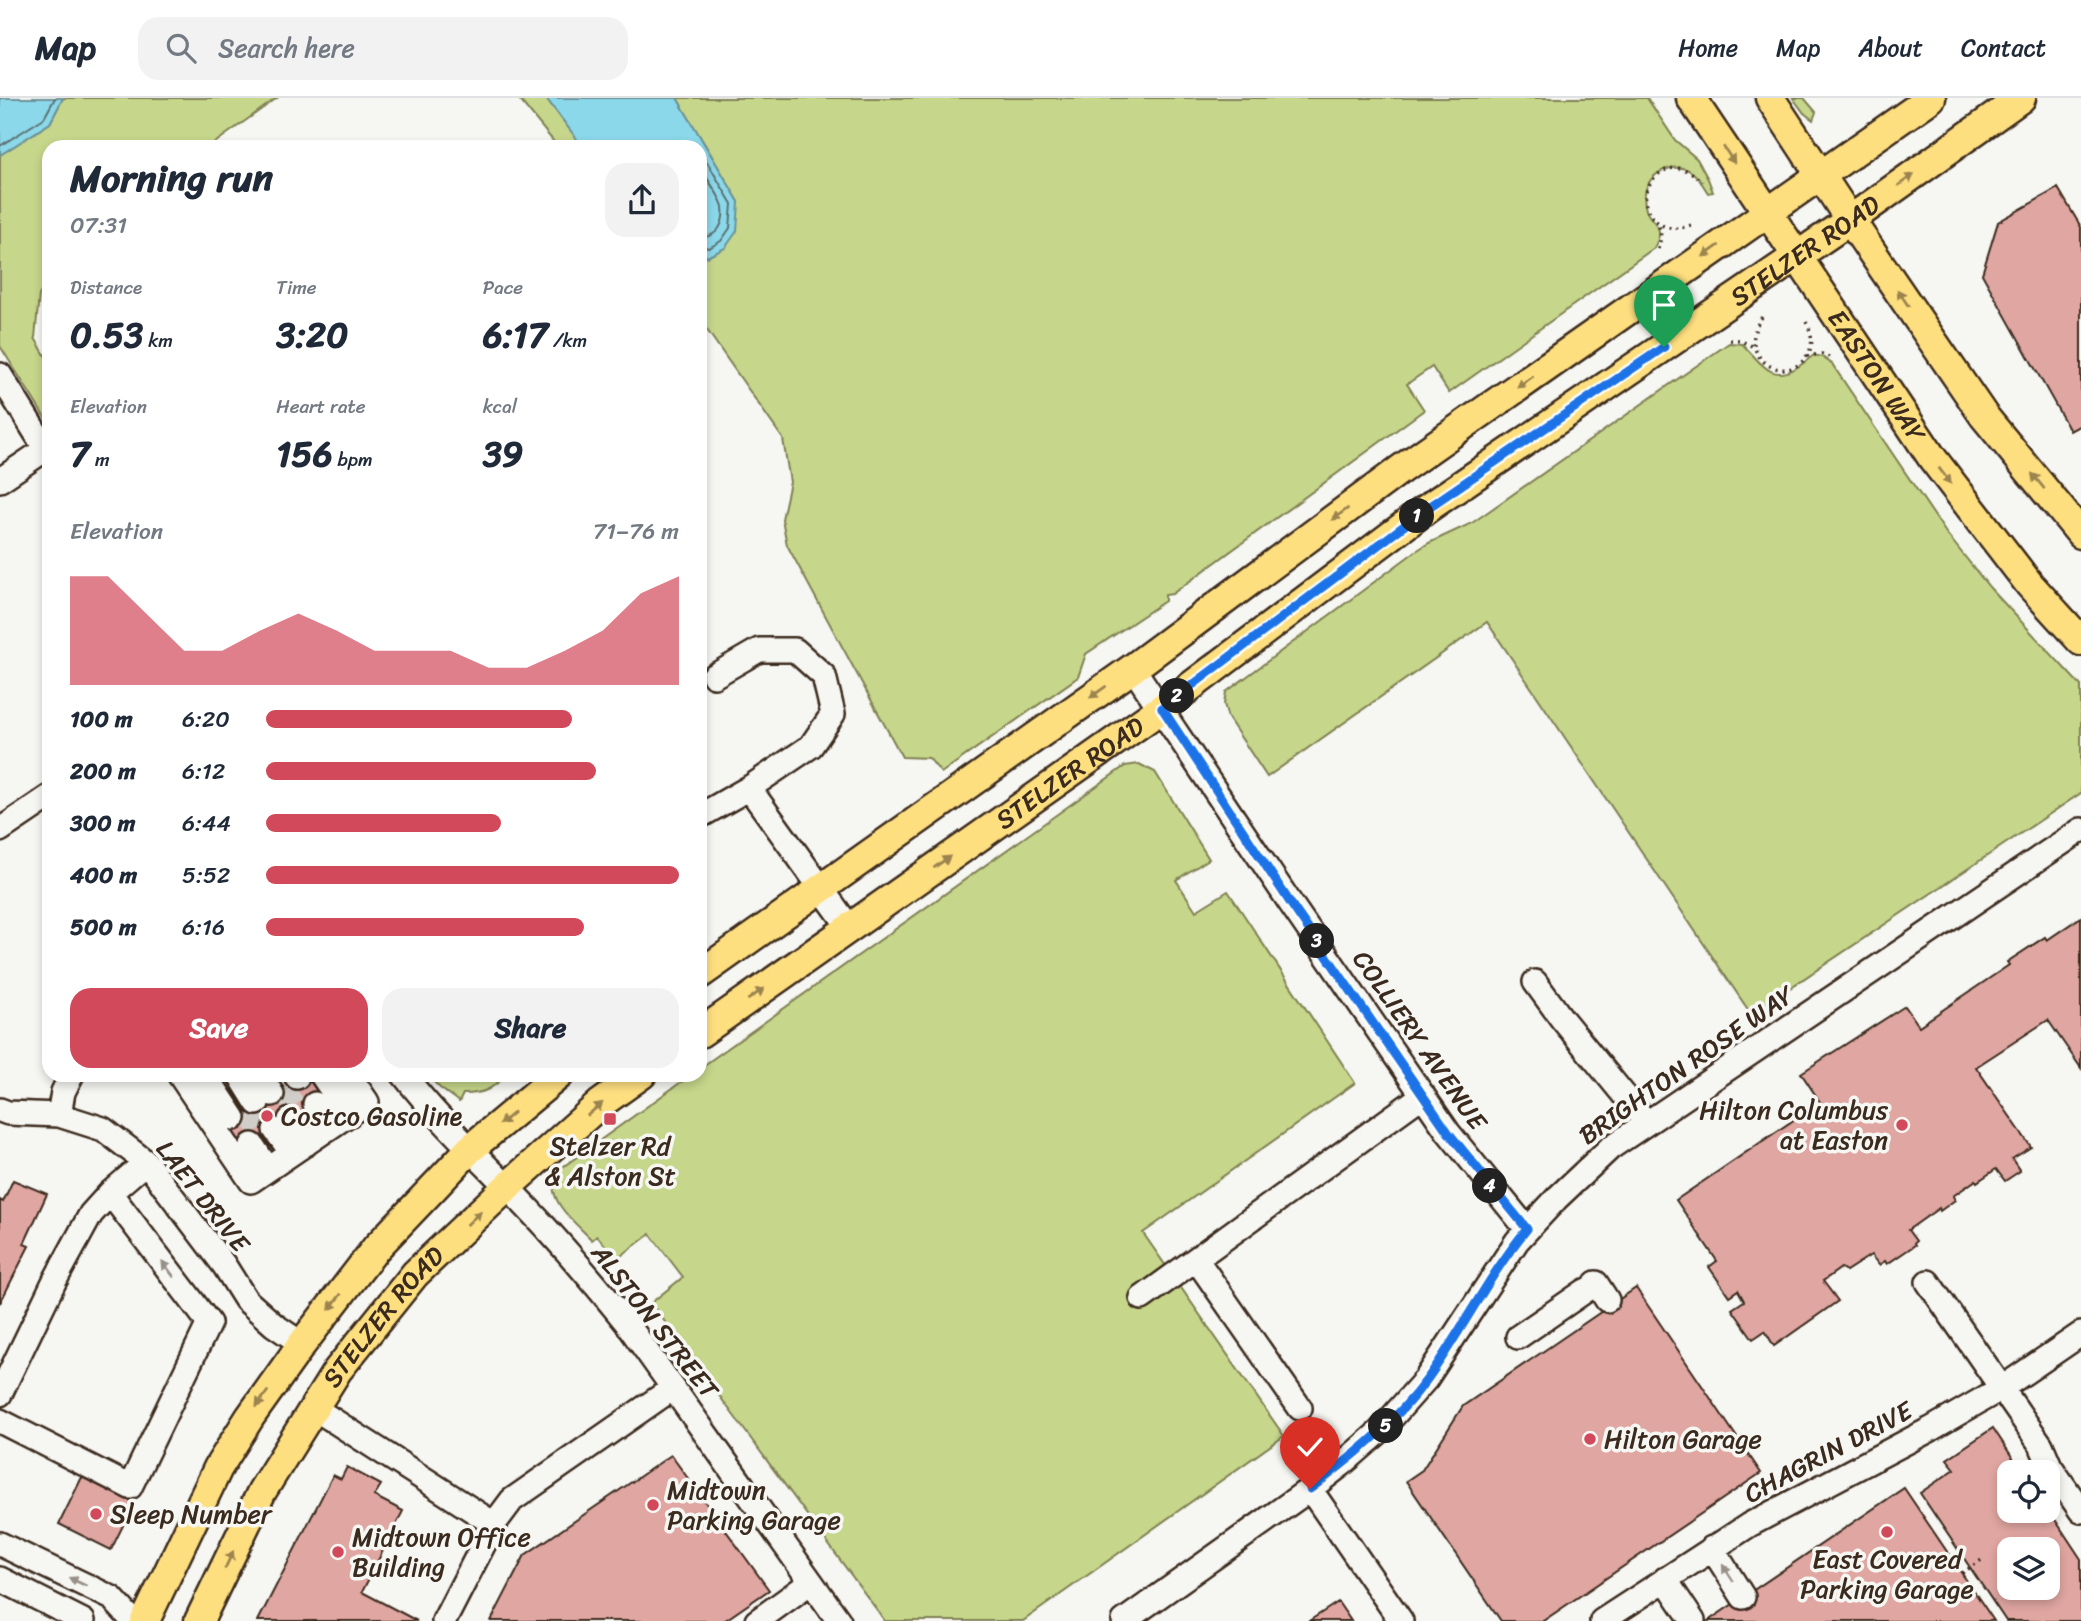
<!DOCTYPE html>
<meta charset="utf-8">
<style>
:root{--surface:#fff;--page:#f2f2f3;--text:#1f2937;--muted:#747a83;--line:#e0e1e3;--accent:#d1495b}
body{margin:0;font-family:Sriracha,sans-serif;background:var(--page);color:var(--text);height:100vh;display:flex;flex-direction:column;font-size:26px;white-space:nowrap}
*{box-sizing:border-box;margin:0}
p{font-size:23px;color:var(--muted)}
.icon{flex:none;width:38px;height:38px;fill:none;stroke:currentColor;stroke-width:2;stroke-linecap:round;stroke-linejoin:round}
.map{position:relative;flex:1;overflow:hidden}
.drawer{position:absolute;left:42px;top:42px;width:665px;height:942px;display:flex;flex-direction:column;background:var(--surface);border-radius:21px;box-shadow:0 4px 10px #0003}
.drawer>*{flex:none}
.tools{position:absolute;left:1997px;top:1362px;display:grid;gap:14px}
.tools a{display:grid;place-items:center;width:63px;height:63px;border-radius:14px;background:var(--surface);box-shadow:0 4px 10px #0003;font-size:35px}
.pin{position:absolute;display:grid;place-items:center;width:60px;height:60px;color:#fff;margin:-72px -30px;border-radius:50% 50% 50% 0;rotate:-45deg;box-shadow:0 0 7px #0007}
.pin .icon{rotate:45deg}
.km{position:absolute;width:35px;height:35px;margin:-18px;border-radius:50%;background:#222;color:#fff;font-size:19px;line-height:35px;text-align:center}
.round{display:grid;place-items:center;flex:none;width:74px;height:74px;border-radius:21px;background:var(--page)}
.summary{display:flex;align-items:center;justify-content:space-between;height:119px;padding:0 28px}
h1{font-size:38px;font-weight:700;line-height:52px}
.figures{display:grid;grid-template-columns:repeat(3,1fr);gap:10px;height:119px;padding:7px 28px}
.figures div{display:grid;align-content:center}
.figures b{font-size:35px;font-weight:700}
.figures small{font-size:19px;font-weight:400}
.figures p{font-size:19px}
.chart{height:196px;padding:14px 28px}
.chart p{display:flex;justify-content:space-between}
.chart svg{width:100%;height:126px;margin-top:7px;fill:var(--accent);opacity:.7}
.action{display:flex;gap:14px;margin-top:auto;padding:14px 28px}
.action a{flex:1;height:80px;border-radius:21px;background:var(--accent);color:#fff;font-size:28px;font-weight:700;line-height:80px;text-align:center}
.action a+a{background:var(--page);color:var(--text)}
ul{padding:0 28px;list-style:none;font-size:23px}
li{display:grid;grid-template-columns:112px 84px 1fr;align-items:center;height:52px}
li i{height:18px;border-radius:9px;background:var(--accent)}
header{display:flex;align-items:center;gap:42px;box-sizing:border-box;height:98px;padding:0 35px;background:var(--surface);border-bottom:2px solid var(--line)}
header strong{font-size:33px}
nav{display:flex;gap:38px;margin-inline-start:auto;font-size:24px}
.search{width:490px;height:63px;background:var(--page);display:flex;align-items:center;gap:18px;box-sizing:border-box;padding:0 24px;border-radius:21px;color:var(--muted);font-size:26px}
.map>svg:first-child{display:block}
.green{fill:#c6d68a;stroke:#808054;stroke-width:2}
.water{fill:#8bd8ea;stroke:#6b9298;stroke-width:2}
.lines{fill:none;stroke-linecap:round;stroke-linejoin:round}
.shore{stroke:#5b7070;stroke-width:2}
.building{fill:#e0a6a1;stroke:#3b2a1e;stroke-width:2;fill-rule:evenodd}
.minor-tunnel{stroke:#d1cdc8;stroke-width:23;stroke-dasharray:23 11;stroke-linecap:butt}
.minor-casing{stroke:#3b2a1e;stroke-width:28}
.major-casing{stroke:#3b2a1e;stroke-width:33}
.path{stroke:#3b2a1e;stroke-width:3.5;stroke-dasharray:2 5;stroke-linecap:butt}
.minor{stroke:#f6f6f2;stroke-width:23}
.major{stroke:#fedf80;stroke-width:28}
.oneway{fill:#9c844f}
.oneway2{fill:#989088}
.route-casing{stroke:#fff;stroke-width:14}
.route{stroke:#1a73e8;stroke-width:9}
.poi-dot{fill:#d1495b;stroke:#f6f6f2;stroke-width:2.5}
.labels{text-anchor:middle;stroke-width:7;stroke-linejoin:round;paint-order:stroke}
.street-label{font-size:26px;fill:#3b2a1e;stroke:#f6f6f2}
.poi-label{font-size:26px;fill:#3b2a1e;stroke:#f6f6f2;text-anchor:start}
</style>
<header>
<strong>Map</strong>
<div class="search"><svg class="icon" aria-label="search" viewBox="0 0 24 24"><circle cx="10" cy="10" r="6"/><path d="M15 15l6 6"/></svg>Search here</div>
<nav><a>Home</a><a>Map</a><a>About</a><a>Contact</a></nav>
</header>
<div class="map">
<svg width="2081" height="1523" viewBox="0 0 2081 1523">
<rect width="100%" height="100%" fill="#f6f6f2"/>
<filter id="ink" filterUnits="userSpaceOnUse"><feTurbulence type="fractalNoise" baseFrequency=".0143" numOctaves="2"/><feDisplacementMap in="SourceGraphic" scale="14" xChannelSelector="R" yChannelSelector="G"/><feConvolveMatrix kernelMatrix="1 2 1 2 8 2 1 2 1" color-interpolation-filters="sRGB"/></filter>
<g filter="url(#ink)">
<path class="green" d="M63 0H277L209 49H49V183L39 197 35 240 49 264V326L0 248V57L50 25Z
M518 0H546L583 49H558Z
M677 0H1647L1675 42 1697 61 1708 81 1713 94 1708 95C1702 86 1697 75 1686 71 1661 64 1638 85 1646 112 1648 119 1655 123 1658 130 1661 137 1657 144 1654 150L1449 295 1432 269 1407 286 1424 312 1172 496 1165 497V503L1086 556 1078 579 941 675 929 660 902 659 787 447 782 421 790 384 783 341 700 222V153L707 158 739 104Z
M1793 0H1804L1816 14 1813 22 1804 15Z
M1729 245 1742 246C1759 261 1769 286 1796 270 1803 266 1808 261 1814 257L1822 259 1832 266 1946 435 1990 490 2081 588V695L1751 916 1487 524 1267 679 1228 620 1224 606 1226 594 1416 453 1429 445 1472 425Z
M1139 666 1155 674 1209 761 1176 782 1196 813 1228 793 1355 985 1143 1135 1284 1338 1023 1523H885L651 1205 683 1179 650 1136 617 1161 597 1138 592 1142C578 1127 548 1105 554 1081 555 1077 558 1074 560 1071L691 977 700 976V970L1125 668Z
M427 977H507C491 991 485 996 463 996L459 1004 440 990Z"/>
<path class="water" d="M0 0H63L50 25 0 57Z
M546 0H677L739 104 737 133 725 150 707 159 700 153V49H583Z"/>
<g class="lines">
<path class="shore" d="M0 48 44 20 55 0
M700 52 732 106 730 130 721 143 709 150 700 148
M700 70C706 79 721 99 723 109 725 126 717 140 700 139"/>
</g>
<path class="building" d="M2058 90 2081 129V327L2070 333 1982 176 1998 124Z
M2081 819V970L2048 922 1976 969 2031 1049 2012 1061 2020 1073 2005 1083 1996 1071 1977 1084 1976 1082 1953 1098 1955 1102 1940 1113 1939 1110 1908 1132 1916 1143 1914 1145 1915 1147 1887 1166 1885 1163 1879 1167 1871 1157 1846 1173 1841 1170 1823 1183 1838 1203 1774 1248 1765 1233 1753 1241 1732 1211 1744 1203 1738 1192 1729 1198 1709 1169 1717 1163 1676 1102 1820 1004 1801 975 1905 908 1919 928 2009 867 2007 864 2045 839 2047 842Z
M301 976H316L331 996 237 1056 220 1030Z
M13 1082 47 1096 24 1146 29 1148 0 1205V1102L3 1104Z
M1636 1190 1761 1375 1543 1523H1501L1406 1383 1422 1372 1463 1308Z
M1993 1330 2022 1374H2009V1412L2048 1411 2081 1461V1523H2006L1920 1395 1955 1371 1947 1361ZM2009 1451H2048V1489H2009Z
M671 1357 769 1492 724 1523H491L525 1457Z
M347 1369 381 1387 374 1398 403 1413 362 1494 417 1523H258L333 1377 341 1381Z
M82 1379 134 1405 111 1452 59 1426Z
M1904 1390 1994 1523H1708Z
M1338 1504 1351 1523H1309Z"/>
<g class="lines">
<path class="minor-tunnel" d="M281 989 300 1016
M247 1012 265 1039"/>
<defs>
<path id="minor" d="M0 277 49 356
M0 382 46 351
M1133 570 1291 806 1448 1034 1527 1131
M714 578 759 552H795L824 578 833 616 811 648 749 690
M700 718 749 690 849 829
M0 732 49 699
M1535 884 1562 921 1646 1024
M179 976 251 1083 367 1004 348 976
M205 976 234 1020
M239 976 257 1005
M259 976 272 996
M295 976 297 979
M321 976 349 1017
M403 976C434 1016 470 1051 505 1087 548 1130 588 1177 626 1224L839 1523
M315 1006 330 1029
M0 1012 8 1015 59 1017 103 1031 146 1064 224 1167 246 1202 274 1227 302 1246
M59 1017 63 994 72 976
M290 1022 306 1046
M275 1032 292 1055
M252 1047 268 1071
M1196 1161 1300 1310
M1928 1184 2041 1347 2050 1368 2081 1413
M1596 1185 1607 1202
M1142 1200 1423 997
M1518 1239 1585 1193
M0 1296 54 1184 91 1116 110 1095 146 1064
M314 1310 494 1426
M0 1323 130 1389 209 1225 110 1095
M1310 1391 1401 1523
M0 1446 112 1500 133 1523
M1712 1450 1743 1499
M0 1481 83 1523
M1665 1481 1693 1523
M444 1523 494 1426 512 1402 673 1290
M757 1523 811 1484
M1124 1523 1310 1391 1341 1367 1379 1334 1426 1281 1517 1143 1557 1100 1610 1050 2081 732
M1602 1523 1749 1427 1931 1331 2002 1290 2081 1236"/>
<g id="major">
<path id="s1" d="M1691 0 1933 361 2030 487 2081 543"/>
<path d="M1770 0 1850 122 1984 318 2081 436"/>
<path d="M700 876 1133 570 1401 371 1931 0"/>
<path id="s2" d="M700 935 1162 610 1429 409 1850 122 2021 0"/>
<path d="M145 1523 218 1370 250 1319 302 1246 376 1150 436 1087 470 1051 560 976"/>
<path id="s3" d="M199 1523 262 1393 337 1273 415 1176 507 1089 600 1006 642 976"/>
</g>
</defs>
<use href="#minor" class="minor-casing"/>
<use href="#major" class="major-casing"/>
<path class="path" d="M1691 127C1681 131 1670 132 1660 126 1622 101 1667 44 1702 84
M1658 151C1661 141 1662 135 1658 126
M1762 219C1733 258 1787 292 1808 256 1814 246 1812 235 1806 224
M1730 242H1739L1754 249
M1807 258 1822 256 1829 259
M1962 1475 1983 1461"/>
<use href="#minor" class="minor"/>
<use href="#major" class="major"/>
</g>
<defs><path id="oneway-solid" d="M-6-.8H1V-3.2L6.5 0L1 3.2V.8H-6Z" transform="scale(1.75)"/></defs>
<g class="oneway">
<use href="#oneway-solid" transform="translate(1729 57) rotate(56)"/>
<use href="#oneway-solid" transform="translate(1906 82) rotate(-36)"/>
<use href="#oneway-solid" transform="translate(1711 153) rotate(145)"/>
<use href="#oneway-solid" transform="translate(1903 200) rotate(-124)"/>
<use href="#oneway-solid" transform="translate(1525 284) rotate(145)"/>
<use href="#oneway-solid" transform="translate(1945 378) rotate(53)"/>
<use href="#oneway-solid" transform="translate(2038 383) rotate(-129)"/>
<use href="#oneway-solid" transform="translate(1340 416) rotate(144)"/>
<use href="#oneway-solid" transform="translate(1098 594) rotate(145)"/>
<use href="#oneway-solid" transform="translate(942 764) rotate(-35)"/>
<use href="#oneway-solid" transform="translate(756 896) rotate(-35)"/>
<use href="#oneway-solid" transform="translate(595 1011) rotate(-40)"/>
<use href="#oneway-solid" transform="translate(507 1020) rotate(140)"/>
<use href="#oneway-solid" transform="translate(474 1120) rotate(-44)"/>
<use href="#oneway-solid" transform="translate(335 1204) rotate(127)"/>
<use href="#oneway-solid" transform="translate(262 1301) rotate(126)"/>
<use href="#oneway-solid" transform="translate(229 1462) rotate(-65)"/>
</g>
<g class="oneway2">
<use href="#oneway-solid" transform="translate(168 1171) rotate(-127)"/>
<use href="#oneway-solid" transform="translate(1728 1475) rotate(-123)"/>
<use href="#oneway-solid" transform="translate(78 1484) rotate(-154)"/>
</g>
</g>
<g class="lines" filter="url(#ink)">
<defs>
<path id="route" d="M1310 1391C1354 1358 1396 1324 1428 1280 1463 1231 1489 1177 1527 1131L1448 1034 1291 806 1162 610 1429 409 1664 249"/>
</defs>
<use href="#route" class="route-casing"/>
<use href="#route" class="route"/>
</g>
<g class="poi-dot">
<circle cx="267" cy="1018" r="7"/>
<rect x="603" y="1014" width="14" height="14" rx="3.5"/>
<circle cx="1902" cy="1027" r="7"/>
<circle cx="1590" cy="1341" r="7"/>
<circle cx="653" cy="1407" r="7"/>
<circle cx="96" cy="1416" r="7"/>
<circle cx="1887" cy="1434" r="7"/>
<circle cx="338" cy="1454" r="7"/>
</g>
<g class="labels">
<g class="street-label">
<text dy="9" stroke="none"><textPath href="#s2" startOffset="1354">STELZER ROAD</textPath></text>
<text dy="9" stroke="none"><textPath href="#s1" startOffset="334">EASTON WAY</textPath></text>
<text dy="9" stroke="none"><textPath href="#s2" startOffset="452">STELZER ROAD</textPath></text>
<text transform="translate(1420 942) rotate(55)" y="9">COLLIERY AVENUE</text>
<text transform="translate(1686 967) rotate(-35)" y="9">BRIGHTON ROSE WAY</text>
<text transform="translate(203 1098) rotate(52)" y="9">LAET DRIVE</text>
<text dy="9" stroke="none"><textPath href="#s3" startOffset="357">STELZER ROAD</textPath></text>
<text transform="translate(655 1223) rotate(52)" y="9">ALSTON STREET</text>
<text transform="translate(1828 1354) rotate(-28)" y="9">CHAGRIN DRIVE</text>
</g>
<g class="poi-label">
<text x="1888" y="1021" text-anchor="end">Hilton Columbus<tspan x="1888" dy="30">at Easton</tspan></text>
<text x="281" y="1027">Costco Gasoline</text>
<text x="610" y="1057" text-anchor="middle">Stelzer Rd<tspan x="610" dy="30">&amp; Alston St</tspan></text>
<text x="1604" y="1350">Hilton Garage</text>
<text x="667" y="1401">Midtown<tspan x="667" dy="30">Parking Garage</tspan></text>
<text x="110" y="1425">Sleep Number</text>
<text x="352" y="1448">Midtown Office<tspan x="352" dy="30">Building</tspan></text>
<text x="1887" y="1470" text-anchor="middle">East Covered<tspan x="1887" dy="30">Parking Garage</tspan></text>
</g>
</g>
</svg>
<div class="tools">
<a><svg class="icon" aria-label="locate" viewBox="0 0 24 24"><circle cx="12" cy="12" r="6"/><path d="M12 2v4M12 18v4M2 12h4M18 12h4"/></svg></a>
<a><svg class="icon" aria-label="layers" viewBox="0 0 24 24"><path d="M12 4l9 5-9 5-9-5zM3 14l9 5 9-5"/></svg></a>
</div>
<div class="pin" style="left:1664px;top:249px;background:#1e9e55"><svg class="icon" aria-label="arrive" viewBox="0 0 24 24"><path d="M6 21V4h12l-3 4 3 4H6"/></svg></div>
<div class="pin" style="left:1310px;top:1391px;background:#d93025"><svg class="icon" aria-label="check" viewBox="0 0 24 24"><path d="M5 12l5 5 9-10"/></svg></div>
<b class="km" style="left:1417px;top:418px">1</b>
<b class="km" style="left:1177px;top:598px">2</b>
<b class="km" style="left:1317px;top:843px">3</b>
<b class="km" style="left:1490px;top:1088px">4</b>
<b class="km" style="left:1386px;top:1328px">5</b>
<section class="drawer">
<div class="summary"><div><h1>Morning run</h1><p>07:31</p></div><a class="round"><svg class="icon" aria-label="share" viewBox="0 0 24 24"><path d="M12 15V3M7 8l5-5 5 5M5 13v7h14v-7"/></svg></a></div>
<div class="figures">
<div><p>Distance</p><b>0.53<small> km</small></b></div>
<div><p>Time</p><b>3:20</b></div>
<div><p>Pace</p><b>6:17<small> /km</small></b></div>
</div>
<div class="figures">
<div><p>Elevation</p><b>7<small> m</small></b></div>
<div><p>Heart rate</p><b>156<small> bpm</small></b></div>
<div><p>kcal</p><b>39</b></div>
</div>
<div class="chart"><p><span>Elevation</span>71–76 m</p>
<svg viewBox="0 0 160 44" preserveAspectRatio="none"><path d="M0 44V6L10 6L20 19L30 32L40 32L50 25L60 19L70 25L80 32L90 32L100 32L110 38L120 38L130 32L140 25L150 12L160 6V44z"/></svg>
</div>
<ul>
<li><b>100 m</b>6:20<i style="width:74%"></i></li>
<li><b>200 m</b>6:12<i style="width:80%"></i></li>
<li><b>300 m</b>6:44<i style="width:57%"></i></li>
<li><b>400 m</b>5:52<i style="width:100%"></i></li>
<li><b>500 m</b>6:16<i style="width:77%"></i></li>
</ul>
<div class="action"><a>Save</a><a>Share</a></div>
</section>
</div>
